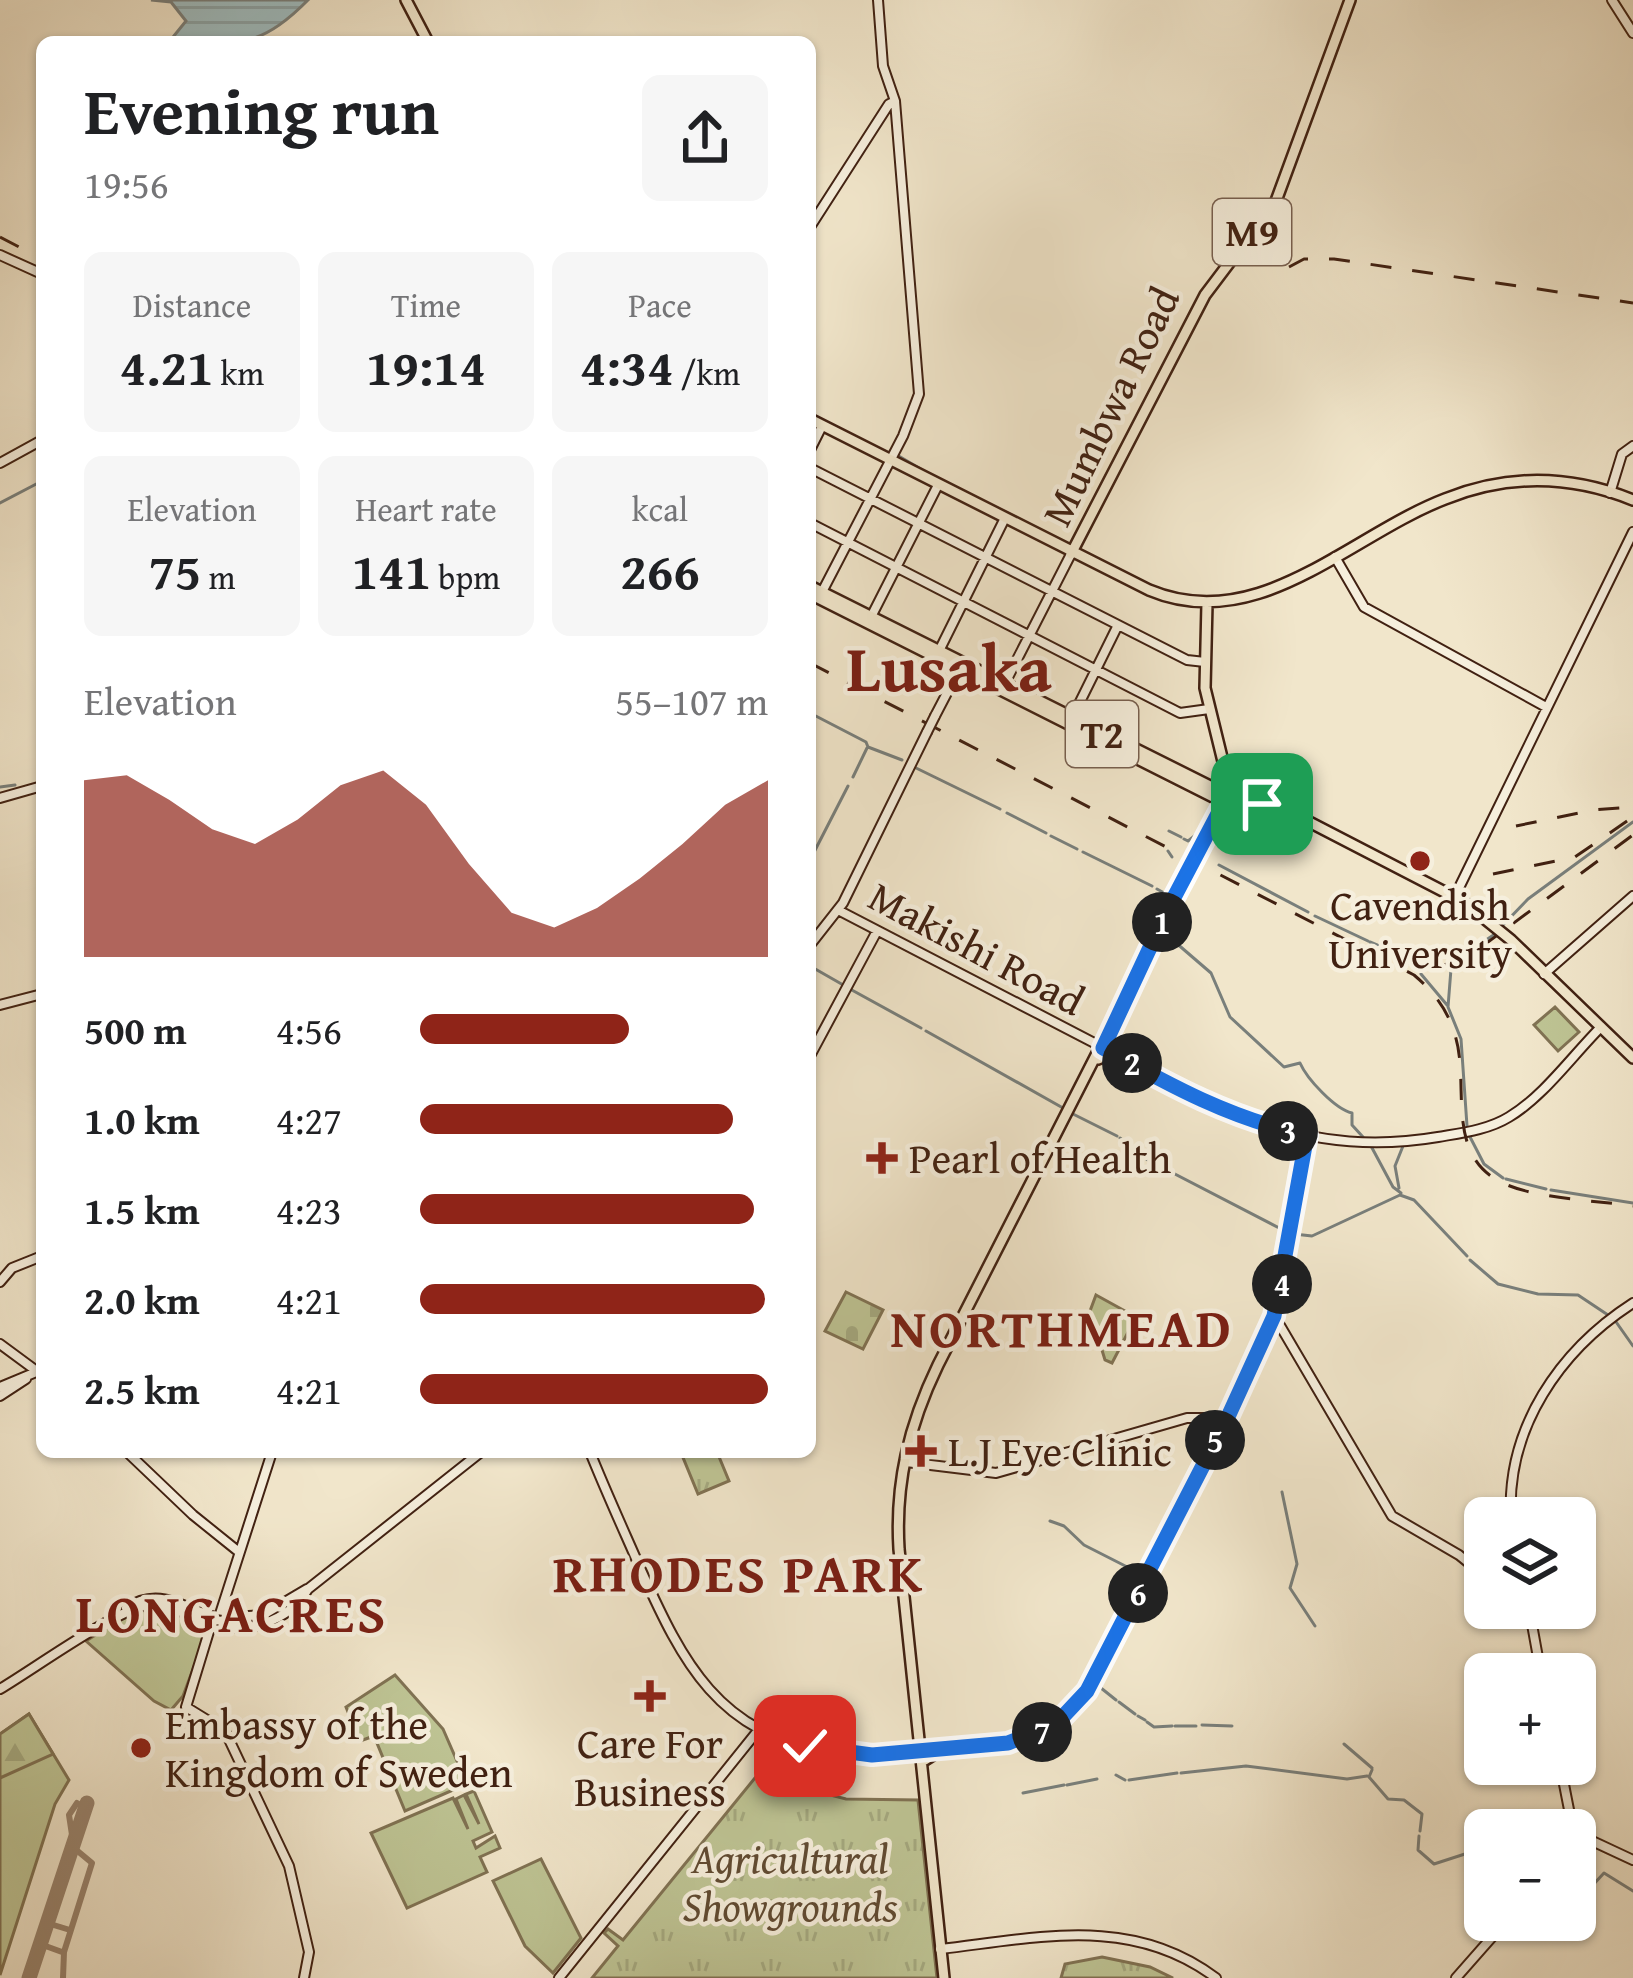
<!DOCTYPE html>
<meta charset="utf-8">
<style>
:root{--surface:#fff;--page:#f6f6f6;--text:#202124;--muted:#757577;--accent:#8f2418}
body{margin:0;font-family:"Gentium Book Plus",serif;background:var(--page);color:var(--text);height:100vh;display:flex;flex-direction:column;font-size:45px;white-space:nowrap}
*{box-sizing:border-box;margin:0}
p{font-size:39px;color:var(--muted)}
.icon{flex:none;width:66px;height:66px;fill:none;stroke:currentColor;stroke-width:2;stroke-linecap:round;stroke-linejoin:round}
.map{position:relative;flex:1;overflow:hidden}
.panel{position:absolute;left:36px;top:36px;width:780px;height:1422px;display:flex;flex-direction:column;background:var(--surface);border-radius:18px;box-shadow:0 3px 9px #0004}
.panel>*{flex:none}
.controls{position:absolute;left:1464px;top:1497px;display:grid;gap:24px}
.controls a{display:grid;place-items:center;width:132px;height:132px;border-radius:18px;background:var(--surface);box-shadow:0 3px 9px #0004;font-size:60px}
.pin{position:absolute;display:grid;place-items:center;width:102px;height:102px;color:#fff;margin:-51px;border-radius:24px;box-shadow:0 6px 18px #0006}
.km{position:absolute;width:60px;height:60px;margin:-30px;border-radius:50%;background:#222;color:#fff;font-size:33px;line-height:60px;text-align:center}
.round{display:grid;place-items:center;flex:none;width:126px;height:126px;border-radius:18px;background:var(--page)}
.overview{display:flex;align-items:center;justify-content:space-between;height:204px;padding:0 48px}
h1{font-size:66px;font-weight:700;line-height:90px}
.figures{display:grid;grid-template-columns:repeat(3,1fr);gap:18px;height:204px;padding:12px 48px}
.figures div{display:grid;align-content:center;border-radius:18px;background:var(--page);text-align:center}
.figures b{font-size:51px;font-weight:700}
.figures small{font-size:33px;font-weight:400}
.figures p{font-size:33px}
.chart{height:336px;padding:24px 48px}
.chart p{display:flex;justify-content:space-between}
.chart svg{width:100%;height:216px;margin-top:12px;fill:var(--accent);opacity:.7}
ul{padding:0 48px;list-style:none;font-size:39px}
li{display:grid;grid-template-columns:192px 144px 1fr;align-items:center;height:90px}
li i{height:30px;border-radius:15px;background:var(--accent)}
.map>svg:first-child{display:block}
.grass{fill:#bec494;stroke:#807253;stroke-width:3}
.forest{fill:url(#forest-firs);stroke:#807253;stroke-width:3}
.cemetery{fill:url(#cemetery-stones);stroke:#807253;stroke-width:3}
.park{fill:url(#park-tufts);stroke:#807253;stroke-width:3}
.water{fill:url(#water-rules);stroke:#797f7b;stroke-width:3}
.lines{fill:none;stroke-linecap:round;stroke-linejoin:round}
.stream{stroke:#797f7b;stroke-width:3}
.taxiway{stroke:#99846e;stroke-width:6}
.runway{stroke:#99846e;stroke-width:15}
.secondary-casing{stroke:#412112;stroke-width:12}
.primary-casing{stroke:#412112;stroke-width:14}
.secondary{stroke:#f6efdd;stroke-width:8}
.primary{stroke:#f1e6cb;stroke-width:9}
.rail{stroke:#412112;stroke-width:3;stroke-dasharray:21 21;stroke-linecap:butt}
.secondary-bridge-casing{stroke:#412112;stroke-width:12;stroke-linecap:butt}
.primary-bridge-casing{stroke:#412112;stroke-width:14;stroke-linecap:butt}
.secondary-bridge{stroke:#f6efdd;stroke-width:8}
.primary-bridge{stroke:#f1e6cb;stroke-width:9}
.route-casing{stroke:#fff;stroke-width:24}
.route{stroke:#1a73e8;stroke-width:15}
.poi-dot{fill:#8f2418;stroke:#f6efdd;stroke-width:4.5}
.labels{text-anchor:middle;stroke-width:9;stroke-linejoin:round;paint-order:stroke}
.shield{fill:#f6efdd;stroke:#775f4f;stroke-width:3}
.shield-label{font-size:39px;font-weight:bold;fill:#412112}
.street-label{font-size:42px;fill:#412112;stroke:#f6efdd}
.poi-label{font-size:42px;fill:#412112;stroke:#f6efdd;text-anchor:start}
.park-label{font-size:42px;font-style:italic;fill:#604a32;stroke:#f6efdd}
.district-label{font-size:54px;font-weight:bold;letter-spacing:3px;fill:#7a1f14;stroke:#f6efdd}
.town-label{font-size:66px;font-weight:bold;fill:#7a1f14;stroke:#f6efdd}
</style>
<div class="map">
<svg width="1633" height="1978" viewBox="0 0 1633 1978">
<defs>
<pattern id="forest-firs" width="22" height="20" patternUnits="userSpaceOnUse" patternTransform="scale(3)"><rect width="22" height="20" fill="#bec494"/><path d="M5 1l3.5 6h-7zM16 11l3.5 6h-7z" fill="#a4a87f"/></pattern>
<pattern id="cemetery-stones" width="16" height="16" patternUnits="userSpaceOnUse" patternTransform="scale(3)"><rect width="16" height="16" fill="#bec494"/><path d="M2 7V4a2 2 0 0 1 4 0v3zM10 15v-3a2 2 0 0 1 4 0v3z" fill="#a4a87f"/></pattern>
<pattern id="park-tufts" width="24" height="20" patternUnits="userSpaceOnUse" patternTransform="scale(3)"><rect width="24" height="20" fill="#bec494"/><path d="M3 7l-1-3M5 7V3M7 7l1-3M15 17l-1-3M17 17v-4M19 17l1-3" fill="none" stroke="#a4a87f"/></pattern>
<pattern id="water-rules" width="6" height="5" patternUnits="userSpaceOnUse" patternTransform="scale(3)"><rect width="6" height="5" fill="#9fbdc1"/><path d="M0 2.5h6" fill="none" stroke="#8aa2a5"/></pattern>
</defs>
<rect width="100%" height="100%" fill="#f1e6cb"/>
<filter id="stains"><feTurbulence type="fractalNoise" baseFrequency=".00167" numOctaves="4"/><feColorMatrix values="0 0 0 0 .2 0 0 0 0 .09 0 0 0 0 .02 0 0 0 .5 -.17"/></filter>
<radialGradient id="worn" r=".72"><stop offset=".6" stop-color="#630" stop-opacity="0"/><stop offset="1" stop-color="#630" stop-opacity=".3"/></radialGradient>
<path class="grass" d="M1555 1007 1579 1032 1558 1051 1534 1025Z
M151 1607 175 1610 209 1626 183 1696 171 1710 154 1701 86 1641 127 1615Z
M395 1675 443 1729 467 1784 405 1811 374 1736 360 1741 346 1707Z
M29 1714 69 1780 55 1804 0 1975V1734Z
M474 1791 492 1832 473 1841 476 1848 495 1836 500 1848 480 1857 487 1872 407 1908 371 1833 453 1798 468 1829 456 1799 464 1795 479 1824 466 1794Z
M541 1859 581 1938 553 1973 525 1946 493 1881Z"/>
<path class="forest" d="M29 1714 53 1754 0 1778V1734Z"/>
<path class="cemetery" d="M846 1292 883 1310 863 1349 825 1331Z"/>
<path class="park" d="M1096 1295 1136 1317 1112 1363 1105 1360 1090 1311Z
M687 1452H717L729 1481 698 1494 682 1455Z
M781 1746 798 1753 787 1784 846 1799 918 1800 937 1978H592L618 1946 604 1933 608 1929 623 1940Z
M1102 1957 1150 1967 1173 1978H1061L1065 1964Z"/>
<path class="water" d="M151 0H308C257 52 237 42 169 42L186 21 171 2Z"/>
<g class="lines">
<path class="stream" d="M897 455 924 471
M0 503 42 481
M810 713 866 742 868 747 902 760
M914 767 1000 809
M853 777 867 748
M0 787 15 785
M1007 813 1046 833
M1169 831 1181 837
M1051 836 1077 849
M1184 839 1188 841 1197 834
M1168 851 1172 857
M1083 852 1152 886
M1202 859 1212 844
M810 860 848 786
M1219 865 1308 912
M1157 889 1166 894
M1315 916 1368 941
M1167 920 1175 942 1211 973 1230 1017 1284 1067 1300 1063C1307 1079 1335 1109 1352 1113V1125L1363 1137
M1502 926 1528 899 1633 822
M1370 942 1419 963
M1450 964 1495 934
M810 966 845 986
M1451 969 1448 1007 1461 1039 1467 1126
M1421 974 1447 1005
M850 989 921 1028
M926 1031 1063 1108
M1073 1114 1117 1136
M1469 1135 1484 1164 1503 1178
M1120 1138 1142 1157 1285 1231
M1371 1146 1393 1187 1401 1193
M1506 1179 1546 1189
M1399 1188 1395 1166 1403 1146
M1551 1190 1633 1203
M1294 1234 1312 1236 1400 1195 1414 1200 1467 1256
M1470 1260 1498 1284 1538 1294 1578 1295 1614 1319 1633 1346
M1282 1492 1297 1564 1290 1588 1315 1626
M1050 1521 1064 1526 1084 1545 1143 1575
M1096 1684 1116 1700
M1119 1702 1135 1714
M1138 1716 1145 1720
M1147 1722 1154 1727 1172 1726
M1202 1725 1232 1726
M1175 1726H1196
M1344 1744 1372 1768
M1372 1770 1369 1777 1388 1799 1404 1800 1422 1814 1420 1831
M1181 1773 1246 1766 1347 1779 1367 1776
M1116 1775 1125 1780
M1129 1780 1177 1773
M1067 1785 1097 1779
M1023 1793 1064 1785
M1419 1836 1418 1850 1434 1864 1468 1853 1485 1864
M1575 1877 1592 1886 1604 1873 1633 1891"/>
<path class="taxiway" d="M47 1923 70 1930
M40 1944 62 1952
M63 1978 64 1952 92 1863 74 1848 69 1815 77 1803 89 1810 80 1822"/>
<path class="runway" d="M29 1978 87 1803"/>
<defs>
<path id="secondary" d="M1612 0 1633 33
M810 227 889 104 895 101
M0 255 42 274
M810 450 821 428
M0 463 42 440
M810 468 1187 660 1205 662
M1610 493 1622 454 1633 446
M810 523 1180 713 1209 709
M1335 557 1364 607 1546 707
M822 592 903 436 919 394 895 101 883 66 878 0
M871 617 937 487
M939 651 1004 520
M1004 685 1071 554
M935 716 960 668
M1072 718 1118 625
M0 798 42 786
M1454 898 1633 532
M838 910 1102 1047
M810 945 843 903 927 732
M1544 974 1633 896
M0 1005 42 994
M1115 1054C1223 1112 1310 1159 1438 1137 1461 1133 1488 1130 1509 1117 1544 1096 1572 1056 1601 1027
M810 1056 877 931
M0 1282 12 1268 42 1256
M1275 1317 1392 1516 1459 1555 1485 1576
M0 1344 42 1375
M0 1387 41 1370
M0 1396 26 1379
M127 1452 193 1515 239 1552
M590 1452C606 1492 624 1531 641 1570 683 1663 718 1734 830 1752 864 1758 896 1752 931 1749 997 1744 1043 1749 1087 1691L1227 1419 1274 1316 1307 1135
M906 1462 996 1473 1187 1418H1204L1224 1424
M1511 1518C1506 1428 1560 1350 1633 1303
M308 1589 481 1452
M126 1608C161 1585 185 1610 219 1618
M1529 1608 1541 1674
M219 1617 272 1452
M219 1618 263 1615 307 1589
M211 1625 186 1707 225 1731 289 1866 309 1952 304 1978
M0 1689C34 1669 112 1612 147 1605 170 1601 189 1618 209 1624 245 1635 289 1622 308 1589
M1560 1764 1573 1830
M1575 1833 1633 1860
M940 1949C1037 1938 1132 1914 1216 1978
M559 1978 760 1728
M1456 1978 1507 1920"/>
<path id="primary" d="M406 0 428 42
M810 419 1149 590C1258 636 1349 536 1445 499 1507 474 1571 475 1633 500
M1071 554 1205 295 1276 201 1350 0
M810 586 1218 790
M810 594 1217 799
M1207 603 1205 688 1229 786
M1229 806 1217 799 1224 787 1286 810 1464 902 1511 940 1633 1058
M1213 821 1221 809 1247 801
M1098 1059 1108 1055 1119 1057
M925 1760 939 1751
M944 1978 899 1549C895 1483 909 1425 938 1365L1141 967 1174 890"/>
</defs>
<use href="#secondary" class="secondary-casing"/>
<use href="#primary" class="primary-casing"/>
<use href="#secondary" class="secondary"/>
<use href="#primary" class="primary"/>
<path class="rail" d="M0 237 42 259
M1289 267 1304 259H1334L1633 303
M810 663 1414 975C1433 991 1448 1010 1455 1035 1470 1082 1445 1150 1497 1180 1530 1199 1594 1200 1633 1206
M1516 826 1593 810 1633 807
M1493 874 1575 857 1633 817
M1401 961 1433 968 1465 959 1633 835"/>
<defs>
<path id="secondary-bridge" d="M927 732 935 716
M209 1619 222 1621"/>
<path id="primary-bridge" d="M1174 890 1210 820"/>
</defs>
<use href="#secondary-bridge" class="secondary-bridge-casing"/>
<use href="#primary-bridge" class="primary-bridge-casing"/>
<use href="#secondary-bridge" class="secondary-bridge"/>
<use href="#primary-bridge" class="primary-bridge"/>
</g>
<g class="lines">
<defs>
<path id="route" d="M805 1746 872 1755 1008 1743 1056 1724 1087 1691 1227 1419 1274 1316 1307 1135C1233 1120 1169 1085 1103 1048L1169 907 1220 810 1241 800 1262 804"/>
</defs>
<use href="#route" class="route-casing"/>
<use href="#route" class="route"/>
</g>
<g class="poi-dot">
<circle cx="1420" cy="861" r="12"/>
<path d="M876 1140h12v12h12v12h-12v12h-12v-12h-12v-12h12z"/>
<path d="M915 1433h12v12h12v12h-12v12h-12v-12h-12v-12h12z"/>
<path d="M644 1678h12v12h12v12h-12v12h-12v-12h-12v-12h12z"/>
<circle cx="141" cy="1748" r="12"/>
</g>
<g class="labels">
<g class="shield">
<rect x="1213" y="199" width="78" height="66" rx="9"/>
<rect x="1066" y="701" width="72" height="66" rx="9"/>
</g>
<g class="shield-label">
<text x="1252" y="246">M9</text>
<text x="1102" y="748">T2</text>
</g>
<g class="street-label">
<text transform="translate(1110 406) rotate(-64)" y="15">Mumbwa Road</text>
<text transform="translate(977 948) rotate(28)" y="15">Makishi Road</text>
</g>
<g class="poi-label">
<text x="1420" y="920" text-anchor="middle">Cavendish<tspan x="1420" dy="48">University</tspan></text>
<text x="909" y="1173">Pearl of Health</text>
<text x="948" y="1466">L.J Eye Clinic</text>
<text x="165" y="1739">Embassy of the<tspan x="165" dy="48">Kingdom of Sweden</tspan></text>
<text x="650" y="1758" text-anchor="middle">Care For<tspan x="650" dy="48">Business</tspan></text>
</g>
<g class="park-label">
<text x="790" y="1873">Agricultural<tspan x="790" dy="48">Showgrounds</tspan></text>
</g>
<g class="district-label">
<text x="1062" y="1347">NORTHMEAD</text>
<text x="739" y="1592">RHODES PARK</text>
<text x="232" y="1632">LONGACRES</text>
</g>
<g class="town-label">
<text x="949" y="691">Lusaka</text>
</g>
</g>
<rect width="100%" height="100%" filter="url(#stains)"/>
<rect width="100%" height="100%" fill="url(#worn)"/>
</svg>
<div class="controls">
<a><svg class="icon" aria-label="layers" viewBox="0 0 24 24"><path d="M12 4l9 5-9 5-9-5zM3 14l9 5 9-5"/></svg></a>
<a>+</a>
<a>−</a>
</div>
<div class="pin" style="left:1262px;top:804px;background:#1e9e55"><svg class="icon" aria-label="arrive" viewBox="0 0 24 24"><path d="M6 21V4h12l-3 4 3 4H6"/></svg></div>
<div class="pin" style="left:805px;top:1746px;background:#d93025"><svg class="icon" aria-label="check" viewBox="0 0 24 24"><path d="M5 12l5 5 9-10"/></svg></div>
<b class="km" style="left:1162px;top:922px">1</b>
<b class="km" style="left:1132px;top:1063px">2</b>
<b class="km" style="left:1288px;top:1131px">3</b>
<b class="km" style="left:1282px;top:1284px">4</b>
<b class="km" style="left:1215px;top:1440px">5</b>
<b class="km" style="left:1138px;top:1593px">6</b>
<b class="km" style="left:1042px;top:1732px">7</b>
<section class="panel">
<div class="overview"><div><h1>Evening run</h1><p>19:56</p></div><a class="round"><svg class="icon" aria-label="share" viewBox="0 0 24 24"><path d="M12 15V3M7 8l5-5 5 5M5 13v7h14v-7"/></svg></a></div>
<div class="figures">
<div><p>Distance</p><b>4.21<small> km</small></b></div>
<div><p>Time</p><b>19:14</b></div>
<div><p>Pace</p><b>4:34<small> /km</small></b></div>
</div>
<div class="figures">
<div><p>Elevation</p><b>75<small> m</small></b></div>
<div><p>Heart rate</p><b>141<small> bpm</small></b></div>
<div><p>kcal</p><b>266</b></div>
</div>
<div class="chart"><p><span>Elevation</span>55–107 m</p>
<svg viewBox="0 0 160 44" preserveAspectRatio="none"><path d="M0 44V8L10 7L20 12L30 18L40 21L50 16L60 9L70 6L80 13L90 25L100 35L110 38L120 34L130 28L140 21L150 13L160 8V44z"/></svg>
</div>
<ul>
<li><b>500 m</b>4:56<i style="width:60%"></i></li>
<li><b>1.0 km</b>4:27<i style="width:90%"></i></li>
<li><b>1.5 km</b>4:23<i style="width:96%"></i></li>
<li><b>2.0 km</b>4:21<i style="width:99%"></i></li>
<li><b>2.5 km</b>4:21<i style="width:100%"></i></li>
</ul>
</section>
</div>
